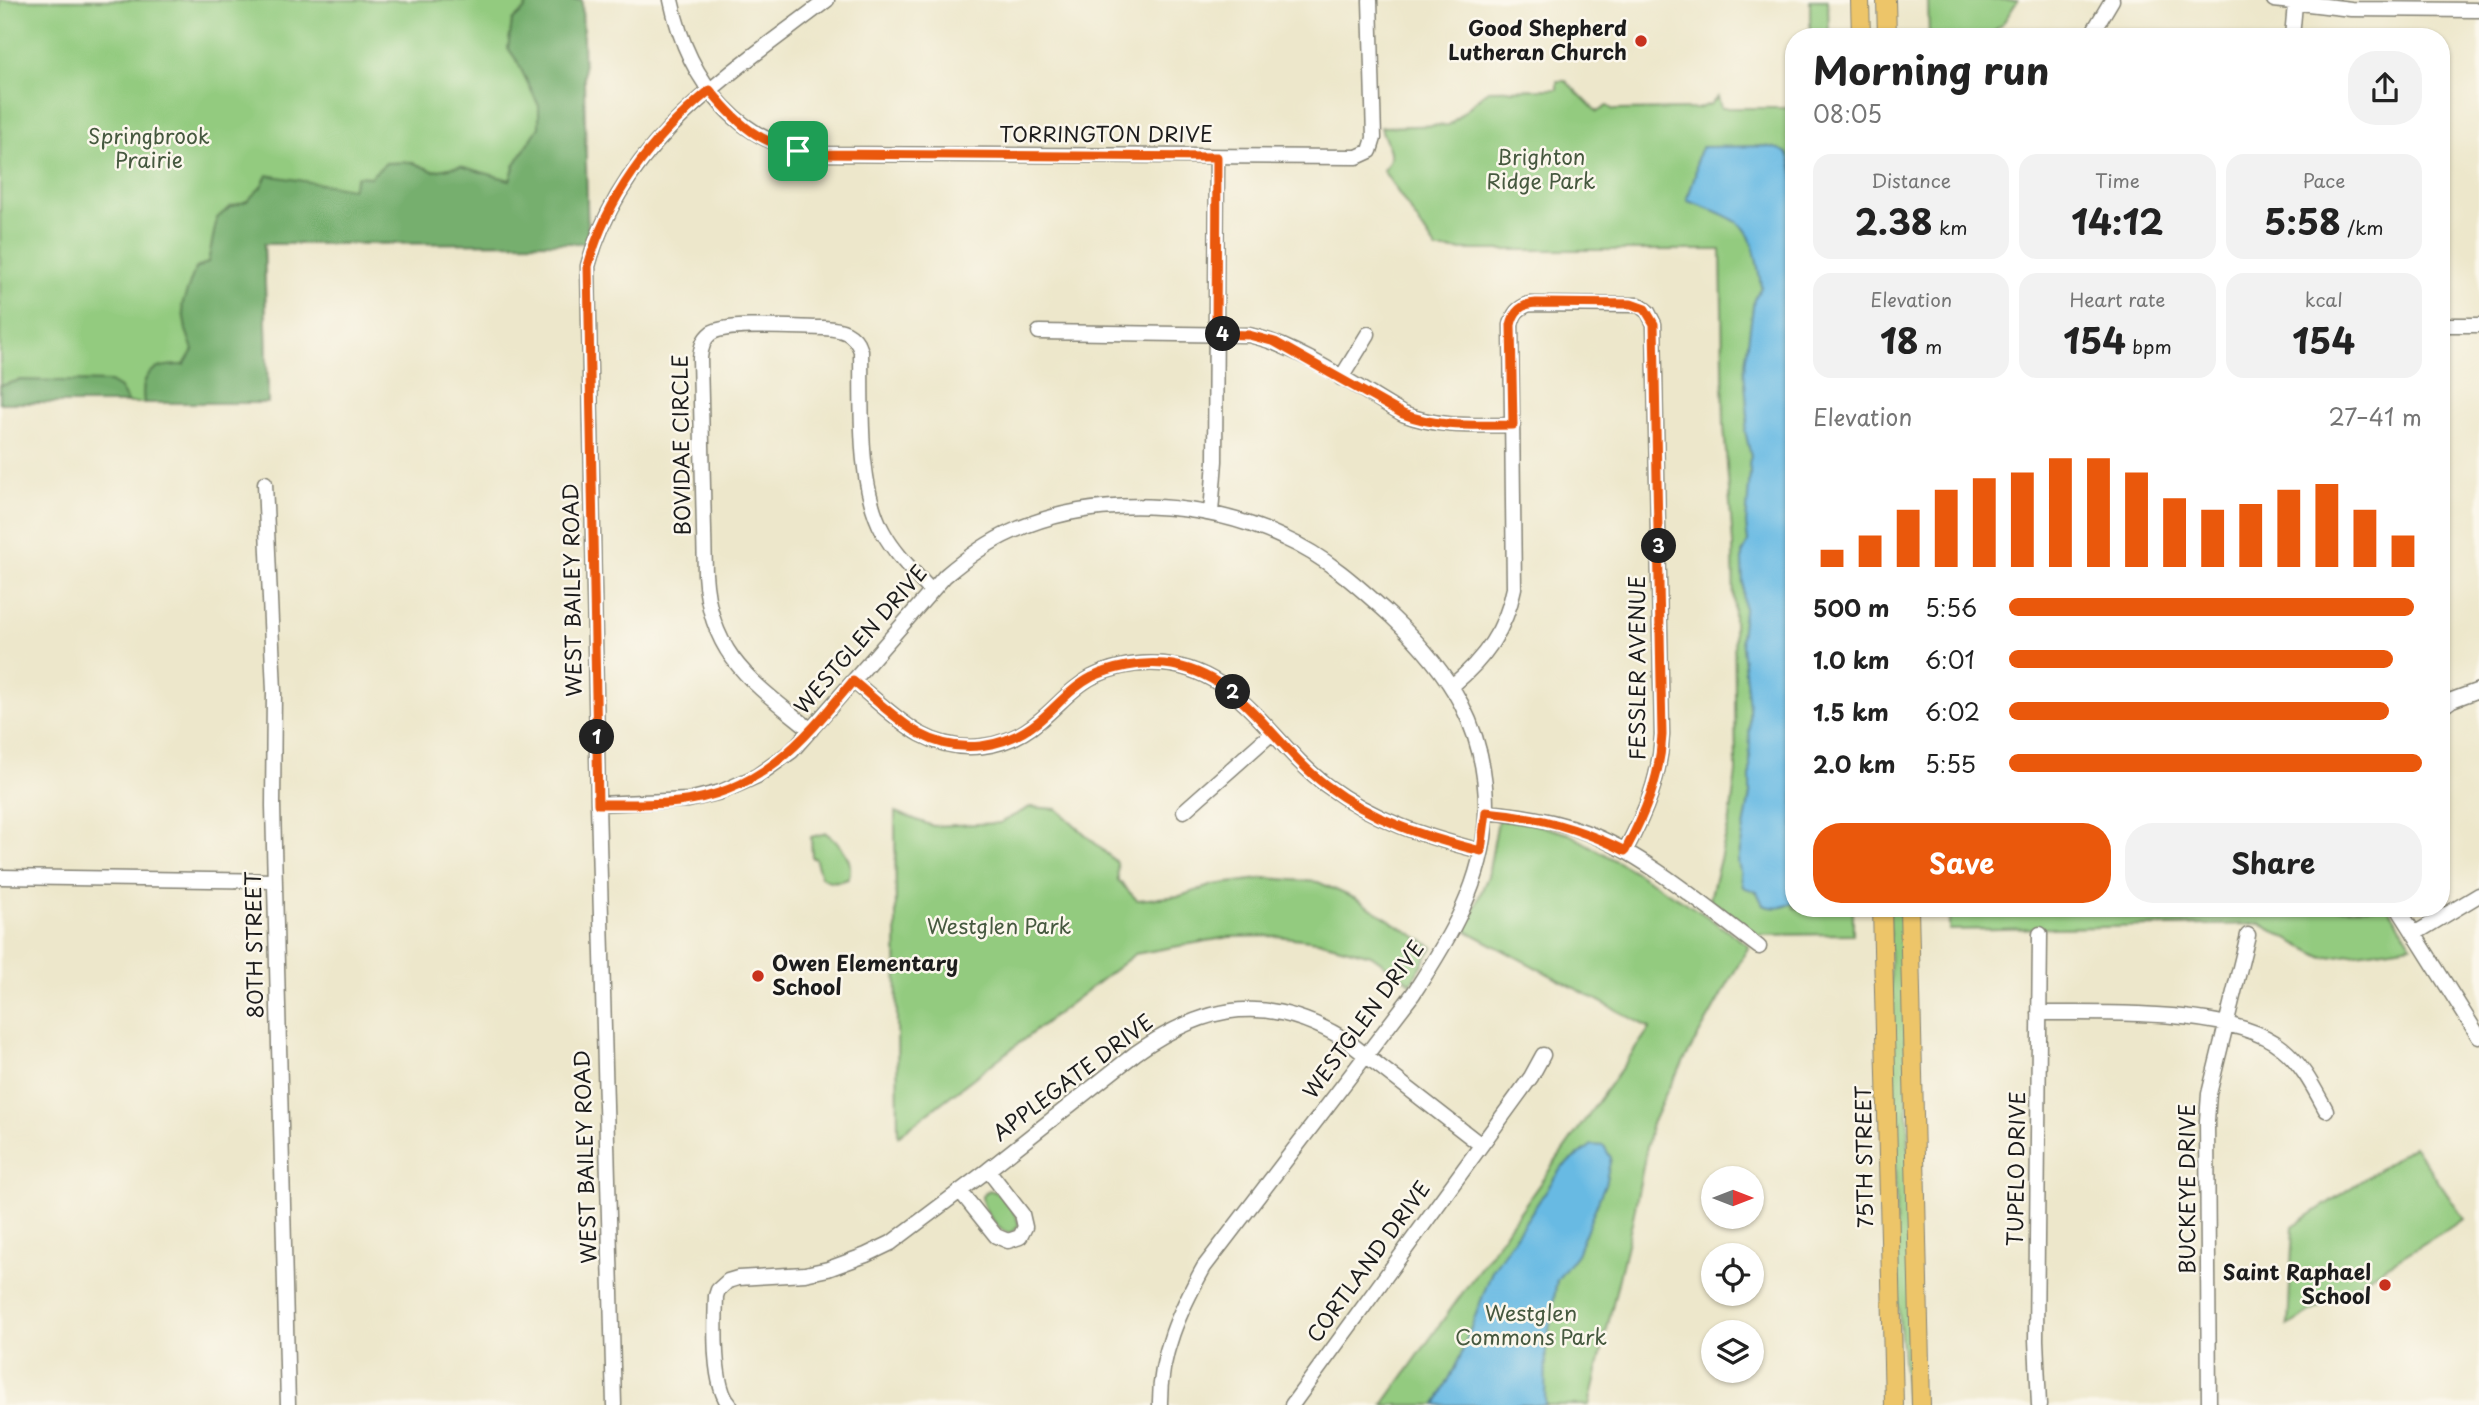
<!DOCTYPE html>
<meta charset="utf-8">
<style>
:root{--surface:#fff;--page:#f2f2f2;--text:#222;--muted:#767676;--accent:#ea580c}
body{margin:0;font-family:"Playpen Sans",sans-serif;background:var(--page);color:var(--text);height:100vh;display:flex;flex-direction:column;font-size:26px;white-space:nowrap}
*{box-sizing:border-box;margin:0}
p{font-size:23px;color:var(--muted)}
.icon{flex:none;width:38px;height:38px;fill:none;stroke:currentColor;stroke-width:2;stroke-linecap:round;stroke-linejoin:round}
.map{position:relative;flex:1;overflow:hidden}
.drawer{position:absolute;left:1785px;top:28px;width:665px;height:889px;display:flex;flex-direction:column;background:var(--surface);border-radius:28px;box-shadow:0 2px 5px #0004}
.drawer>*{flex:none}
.needle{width:46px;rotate:90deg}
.fabs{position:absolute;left:1701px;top:1166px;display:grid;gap:14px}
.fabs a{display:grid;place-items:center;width:63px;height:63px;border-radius:50%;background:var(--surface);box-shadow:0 2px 5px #0004;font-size:35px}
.pin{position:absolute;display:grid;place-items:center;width:60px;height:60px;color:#fff;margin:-30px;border-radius:14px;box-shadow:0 4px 10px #0006}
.km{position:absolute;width:35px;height:35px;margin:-18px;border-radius:50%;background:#222;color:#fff;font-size:19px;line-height:35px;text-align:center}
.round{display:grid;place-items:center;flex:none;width:74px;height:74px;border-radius:28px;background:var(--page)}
.overview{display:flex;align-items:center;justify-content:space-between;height:119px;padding:0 28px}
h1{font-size:38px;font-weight:700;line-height:52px}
.stats{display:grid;grid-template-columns:repeat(3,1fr);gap:10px;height:119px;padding:7px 28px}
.stats div{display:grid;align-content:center;border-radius:18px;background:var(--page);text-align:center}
.stats b{font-size:35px;font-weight:700}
.stats small{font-size:19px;font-weight:400}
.stats p{font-size:19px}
.chart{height:196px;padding:14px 28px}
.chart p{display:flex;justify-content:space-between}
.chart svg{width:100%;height:126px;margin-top:7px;stroke:var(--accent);stroke-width:6}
.button{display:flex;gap:14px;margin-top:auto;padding:14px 28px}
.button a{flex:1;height:80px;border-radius:28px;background:var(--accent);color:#fff;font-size:28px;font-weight:700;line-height:80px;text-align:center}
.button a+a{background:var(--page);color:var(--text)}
ul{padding:0 28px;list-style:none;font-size:23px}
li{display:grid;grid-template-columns:112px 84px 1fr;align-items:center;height:52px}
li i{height:18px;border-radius:9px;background:var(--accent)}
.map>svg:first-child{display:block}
.green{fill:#93cb7f;stroke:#58744e;stroke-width:2}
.forest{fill:#76af6e;stroke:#496645;stroke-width:2}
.water{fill:#67bae3;stroke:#426b80;stroke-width:2}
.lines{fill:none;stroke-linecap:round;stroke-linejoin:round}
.minor-casing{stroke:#848274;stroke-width:17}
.major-casing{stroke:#848274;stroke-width:20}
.minor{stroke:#fff;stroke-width:14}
.major{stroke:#edc569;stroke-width:18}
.route-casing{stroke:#fff;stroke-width:14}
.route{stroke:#ea580c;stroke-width:9}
.poi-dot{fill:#c8321e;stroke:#fbf7ec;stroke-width:2.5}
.labels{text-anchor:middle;stroke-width:5;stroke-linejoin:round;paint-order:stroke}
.poi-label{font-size:21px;font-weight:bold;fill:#1c1c1c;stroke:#fbf7ec;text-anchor:end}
.street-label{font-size:21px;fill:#1c1c1c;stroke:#fbf7ec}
.park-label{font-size:21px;fill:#46593f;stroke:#fbf7ec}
</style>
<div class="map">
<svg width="2479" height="1405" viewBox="0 0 2479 1405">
<rect width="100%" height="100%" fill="#fbf7ec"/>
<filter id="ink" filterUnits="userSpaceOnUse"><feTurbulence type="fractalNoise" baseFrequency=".0143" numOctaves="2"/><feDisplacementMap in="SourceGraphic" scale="14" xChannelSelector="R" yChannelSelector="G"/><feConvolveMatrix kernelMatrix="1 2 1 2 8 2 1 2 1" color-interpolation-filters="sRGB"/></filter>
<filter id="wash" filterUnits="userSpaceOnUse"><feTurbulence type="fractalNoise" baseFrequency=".00686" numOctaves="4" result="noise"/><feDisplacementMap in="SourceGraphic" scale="28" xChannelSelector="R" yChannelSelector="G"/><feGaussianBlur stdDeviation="1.57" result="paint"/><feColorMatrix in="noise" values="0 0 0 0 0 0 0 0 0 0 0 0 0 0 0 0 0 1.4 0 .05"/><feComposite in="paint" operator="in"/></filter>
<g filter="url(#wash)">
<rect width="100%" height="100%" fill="#ede7cb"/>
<path class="green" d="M0 0H581L587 242 264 244 268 403H0Z
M1810 0H1828L1829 37H1810Z
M1928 0H2018L2003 23 1988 37H1929Z
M1557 81H1566L1597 112 1607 106 1614 110 1697 109 1711 104 1718 97 1721 108H1794V908H1853V934L1756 935 1710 899 1730 819 1736 772 1733 544 1724 426 1721 250H1437L1383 170C1399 154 1384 143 1381 127L1449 125 1488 90 1557 89Z
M1030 807 1057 809 1117 863 1118 880 1137 900 1180 896 1213 885 1267 878 1318 882 1356 899 1433 947 1411 983 1371 955 1318 941 1276 936 1229 937 1135 954 898 1136 895 812 933 826 1000 823Z
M1498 820 1530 823 1569 834 1632 870 1702 913 1749 946 1666 1093 1651 1126 1632 1223 1589 1405H1383L1650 1028 1465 930 1488 876Z
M826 833C840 843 856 860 848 879 838 883 830 883 821 877L815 858H812L811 837Z
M1889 908H1903L1915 1405H1907L1898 1304Z
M1949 908H2389L2412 945 2323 958 2260 924 1949 930Z
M2414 1146 2464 1219 2288 1326 2293 1226Z
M989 1190C1002 1192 1017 1213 1019 1226L1011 1233C998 1232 981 1208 982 1196Z"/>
<path class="forest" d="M528 0H582L588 243 264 244 268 403H144C139 371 155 364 184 365L193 350 186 330 182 305 195 269 208 262 217 218 230 207 247 201 261 187 267 175 352 189 357 176 370 177 386 163 412 162 433 171 460 166 510 180 515 164 539 127V106L517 61 508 48 512 21 525 9Z
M20 380 110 382 120 388 128 403H0V386Z"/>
<path class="water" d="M1765 146C1790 151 1790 152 1794 176V902C1783 908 1775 910 1763 905L1757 892 1743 887 1738 862 1750 794V767L1749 707 1741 638 1744 610 1742 563V554L1748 542 1746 524 1750 472 1749 463 1751 456 1745 431 1748 417 1744 371 1754 299 1761 287C1759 272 1754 239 1744 228 1735 217 1702 206 1688 201L1687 198C1690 191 1693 183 1695 175 1697 165 1695 156 1702 147Z
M1592 1145 1604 1146 1611 1158 1605 1184 1577 1254 1557 1280 1546 1349 1545 1405H1436L1460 1357 1492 1271 1562 1167Z"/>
</g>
<g filter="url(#ink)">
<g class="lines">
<defs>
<path id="minor" d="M671 0C688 81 740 150 827 154L1357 157 1370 151 1374 138 1370 0
M2274 0 2351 9 2479 10
M2090 37 2112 0
M2292 37 2295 4
M2441 325H2479
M1039 332 1249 335C1299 346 1358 388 1403 414 1439 428 1476 425 1513 425
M1341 378 1368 334
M265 483 274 691 273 806 288 1405
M1211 513 1215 461 1217 157
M853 681C875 699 896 720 920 734 959 755 1006 750 1039 721 1057 707 1071 688 1092 677 1114 666 1140 662 1164 664 1240 671 1271 744 1326 785 1375 821 1423 836 1481 851
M1452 686C1484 659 1506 630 1514 588L1511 325C1514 313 1517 309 1529 304L1639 305 1648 312 1654 324 1662 735C1660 779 1645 813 1625 851
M2441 708 2452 700 2479 690
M811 730C752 682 710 656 705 574L700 358C701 348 703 339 711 333 728 322 800 328 824 328 841 329 855 332 861 351 862 405 857 485 883 532 895 554 914 572 931 591
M598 804 688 800 721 792 757 776 792 751 945 576C965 559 986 543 1011 532 1093 494 1204 500 1284 538 1325 556 1358 586 1391 616 1450 672 1488 729 1486 815 1484 882 1449 939 1413 994L1204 1267C1180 1310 1159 1355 1160 1405
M1184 811 1272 733
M1486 812C1520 815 1553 820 1585 832 1643 853 1708 909 1759 947
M0 877 275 881
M2398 908 2479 1037
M2414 934 2479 895
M2039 1013C2103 1014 2232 1007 2282 1048 2302 1064 2314 1088 2326 1110
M960 1191 996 1236 1008 1241 1020 1237 1025 1227 1022 1214 988 1170
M614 1405 598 804 588 266C622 141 730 74 827 0
M730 1405C712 1387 715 1322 716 1296L718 1290 728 1281 738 1278 805 1274 828 1269 866 1255 891 1243 988 1170 1136 1053C1207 1003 1269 993 1346 1040L1481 1145
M1292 1405 1531 1077 1543 1055
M2039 1405 2036 1340 2040 934
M2209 1405 2207 1121 2209 1094 2248 935"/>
<path id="major" d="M1860 0 1861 37
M1886 0 1887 37
M1882 908 1894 1405
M1909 908 1921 1405"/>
</defs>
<use href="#minor" class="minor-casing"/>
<use href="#major" class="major-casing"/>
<use href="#minor" class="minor"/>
<use href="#major" class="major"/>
</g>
</g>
<g class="lines" filter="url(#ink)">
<defs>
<path id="route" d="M710 90C743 131 764 146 817 154L1217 157 1216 334 1249 335 1275 342 1403 414C1439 428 1476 425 1513 425L1511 325C1514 311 1521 304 1536 303L1631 304 1645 309 1654 324 1662 735C1660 779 1645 813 1625 851 1580 828 1536 816 1486 812L1481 851C1425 837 1373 821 1326 785 1271 744 1240 671 1164 664 1140 662 1113 667 1092 677 1071 688 1056 707 1039 721 1005 749 959 755 920 734 896 720 875 699 853 681 803 741 762 792 678 802 652 805 624 804 598 804L588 266C608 193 653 137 710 90Z"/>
</defs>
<use href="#route" class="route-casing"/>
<use href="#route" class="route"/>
</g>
<g class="poi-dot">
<circle cx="1641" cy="41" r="7"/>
<circle cx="758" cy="976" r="7"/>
<circle cx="2385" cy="1285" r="7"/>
</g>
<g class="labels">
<g class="poi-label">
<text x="1627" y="36">Good Shepherd<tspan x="1627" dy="24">Lutheran Church</tspan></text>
<text x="772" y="971" text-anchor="start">Owen Elementary<tspan x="772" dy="24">School</tspan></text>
<text x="2371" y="1280">Saint Raphael<tspan x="2371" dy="24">School</tspan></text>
</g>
<g class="street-label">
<text x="1106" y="142">TORRINGTON DRIVE</text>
<text transform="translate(682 445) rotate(-91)" y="7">BOVIDAE CIRCLE</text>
<text transform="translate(573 590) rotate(-91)" y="7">WEST BAILEY ROAD</text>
<text transform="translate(861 640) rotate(-49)" y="7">WESTGLEN DRIVE</text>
<text transform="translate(1638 668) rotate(-90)" y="7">FESSLER AVENUE</text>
<text transform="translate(255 945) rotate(-91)" y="7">80TH STREET</text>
<text transform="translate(1364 1020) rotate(-54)" y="7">WESTGLEN DRIVE</text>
<text transform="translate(1073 1078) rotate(-37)" y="7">APPLEGATE DRIVE</text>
<text transform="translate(586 1157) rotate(-92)" y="7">WEST BAILEY ROAD</text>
<text transform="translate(1865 1157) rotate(-91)" y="7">75TH STREET</text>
<text transform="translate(2017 1169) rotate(-89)" y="7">TUPELO DRIVE</text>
<text transform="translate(2188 1189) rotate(-90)" y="7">BUCKEYE DRIVE</text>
<text transform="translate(1369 1262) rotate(-54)" y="7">CORTLAND DRIVE</text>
</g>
<g class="park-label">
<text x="149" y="144">Springbrook<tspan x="149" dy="24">Prairie</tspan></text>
<text x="1541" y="165">Brighton<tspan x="1541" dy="24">Ridge Park</tspan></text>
<text x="999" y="934">Westglen Park</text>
<text x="1531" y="1321">Westglen<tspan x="1531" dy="24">Commons Park</tspan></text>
</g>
</g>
</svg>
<div class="fabs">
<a><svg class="needle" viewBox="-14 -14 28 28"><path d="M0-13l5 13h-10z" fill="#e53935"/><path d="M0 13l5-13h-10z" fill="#767676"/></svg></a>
<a><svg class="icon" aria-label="locate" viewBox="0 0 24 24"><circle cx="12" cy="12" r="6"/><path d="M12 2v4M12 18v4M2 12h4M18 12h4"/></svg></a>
<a><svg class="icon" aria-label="layers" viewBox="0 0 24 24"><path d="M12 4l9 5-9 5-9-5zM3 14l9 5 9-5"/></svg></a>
</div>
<div class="pin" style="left:798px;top:151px;background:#1e9e55"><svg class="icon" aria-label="arrive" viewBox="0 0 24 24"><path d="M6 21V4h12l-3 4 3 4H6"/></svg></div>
<b class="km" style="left:597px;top:737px">1</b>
<b class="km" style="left:1233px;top:692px">2</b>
<b class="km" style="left:1659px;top:546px">3</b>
<b class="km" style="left:1223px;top:334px">4</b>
<section class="drawer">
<div class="overview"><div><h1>Morning run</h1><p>08:05</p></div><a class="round"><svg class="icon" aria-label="share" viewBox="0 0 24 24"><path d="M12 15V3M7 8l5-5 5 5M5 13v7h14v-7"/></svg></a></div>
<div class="stats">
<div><p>Distance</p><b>2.38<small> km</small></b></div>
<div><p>Time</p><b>14:12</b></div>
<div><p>Pace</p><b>5:58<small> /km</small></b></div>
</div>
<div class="stats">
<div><p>Elevation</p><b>18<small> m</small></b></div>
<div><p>Heart rate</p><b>154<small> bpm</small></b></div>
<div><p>kcal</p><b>154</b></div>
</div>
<div class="chart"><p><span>Elevation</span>27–41 m</p>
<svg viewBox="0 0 160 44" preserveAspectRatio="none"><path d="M5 44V38M15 44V33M25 44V24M35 44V17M45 44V13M55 44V11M65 44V6M75 44V6M85 44V11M95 44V20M105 44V24M115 44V22M125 44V17M135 44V15M145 44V24M155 44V33"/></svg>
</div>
<ul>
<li><b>500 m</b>5:56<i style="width:98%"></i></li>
<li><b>1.0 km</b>6:01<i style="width:93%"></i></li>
<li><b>1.5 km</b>6:02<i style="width:92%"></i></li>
<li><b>2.0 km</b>5:55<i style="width:100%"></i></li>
</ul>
<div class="button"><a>Save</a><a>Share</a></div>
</section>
</div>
